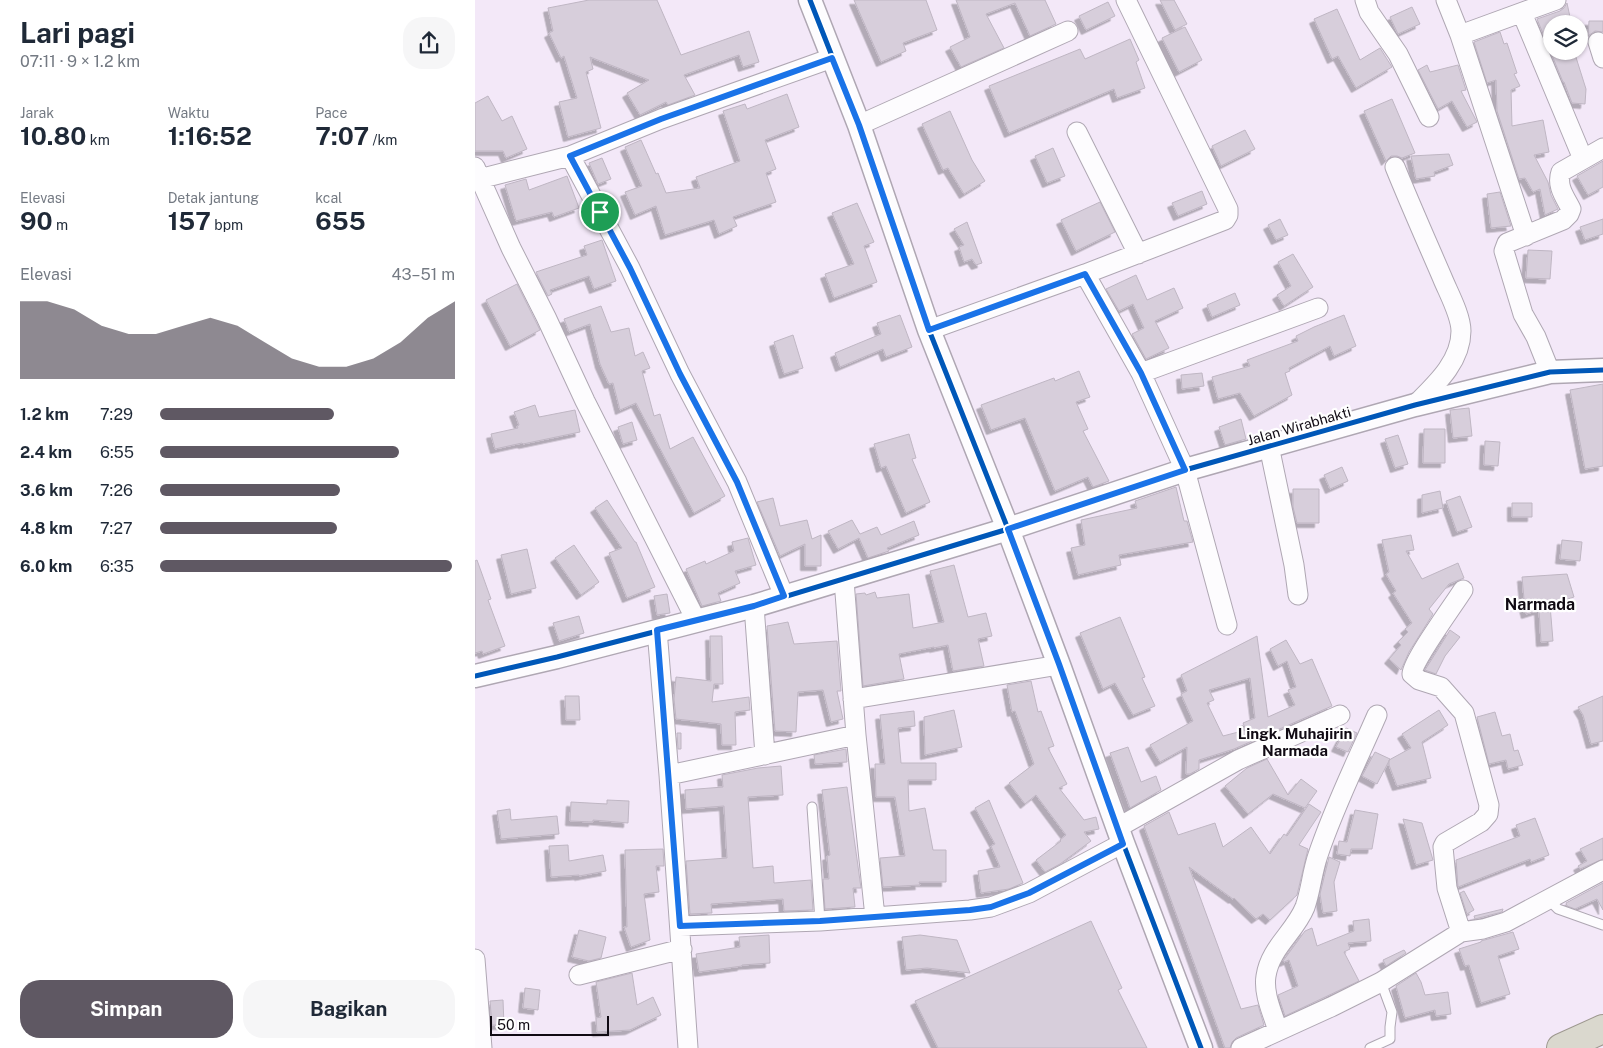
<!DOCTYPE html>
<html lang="id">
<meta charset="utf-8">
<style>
:root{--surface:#fff;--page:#f6f6f7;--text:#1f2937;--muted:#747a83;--accent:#5f5863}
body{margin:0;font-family:"Public Sans",sans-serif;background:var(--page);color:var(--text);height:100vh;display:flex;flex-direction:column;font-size:19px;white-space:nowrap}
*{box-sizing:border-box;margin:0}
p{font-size:16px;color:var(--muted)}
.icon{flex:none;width:28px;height:28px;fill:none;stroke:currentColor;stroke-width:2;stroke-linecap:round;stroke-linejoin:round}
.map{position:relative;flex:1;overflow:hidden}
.sheet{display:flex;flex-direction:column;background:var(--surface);width:475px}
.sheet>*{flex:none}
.tools{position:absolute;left:1068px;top:15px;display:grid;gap:10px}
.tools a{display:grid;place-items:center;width:45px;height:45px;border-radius:50%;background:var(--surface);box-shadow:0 1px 4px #0004;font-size:25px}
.scale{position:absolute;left:15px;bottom:12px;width:119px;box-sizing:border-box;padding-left:5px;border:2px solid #100a13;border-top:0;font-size:14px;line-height:18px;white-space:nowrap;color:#100a13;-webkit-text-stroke:4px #fff;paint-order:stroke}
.pin{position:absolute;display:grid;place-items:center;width:42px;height:42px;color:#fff;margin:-21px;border:2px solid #fff;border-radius:50%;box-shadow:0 1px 5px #0007}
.round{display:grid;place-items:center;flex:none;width:52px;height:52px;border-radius:20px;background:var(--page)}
.overview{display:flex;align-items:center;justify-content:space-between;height:85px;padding:0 20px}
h1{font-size:28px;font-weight:700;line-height:38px}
.stats{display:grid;grid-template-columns:repeat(3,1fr);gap:8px;height:85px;padding:5px 20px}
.stats div{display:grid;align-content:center}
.stats b{font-size:25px;font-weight:700}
.stats small{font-size:14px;font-weight:400}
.stats p{font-size:14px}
.chart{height:140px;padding:10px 20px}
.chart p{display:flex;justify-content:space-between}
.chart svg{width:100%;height:90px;margin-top:5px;fill:var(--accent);opacity:.7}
.primary-button{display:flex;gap:10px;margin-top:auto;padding:10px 20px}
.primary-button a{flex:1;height:58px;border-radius:20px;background:var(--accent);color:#fff;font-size:20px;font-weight:700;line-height:58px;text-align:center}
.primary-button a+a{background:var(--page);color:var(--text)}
ul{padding:0 20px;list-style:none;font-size:16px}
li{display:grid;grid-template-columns:80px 60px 1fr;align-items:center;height:38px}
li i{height:12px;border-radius:6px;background:var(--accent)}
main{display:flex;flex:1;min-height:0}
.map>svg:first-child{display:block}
.building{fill:#d7cedb;stroke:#bfb6c3;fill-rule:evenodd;filter:url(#shadow)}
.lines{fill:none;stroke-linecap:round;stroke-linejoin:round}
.service-casing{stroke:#afa7b3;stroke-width:11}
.minor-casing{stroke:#afa7b3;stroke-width:21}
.tertiary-casing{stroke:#afa7b3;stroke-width:25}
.trunk-casing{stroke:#9d988f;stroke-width:30}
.service{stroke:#fdfcfe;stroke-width:9}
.minor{stroke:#fdfcfe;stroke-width:19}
.tertiary{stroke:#fdfcfe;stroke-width:22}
.trunk{stroke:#dad8ce;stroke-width:28}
.cycleway-casing{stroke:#fff;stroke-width:8}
.cycleway{stroke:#0057b8;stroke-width:5}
.route-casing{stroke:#fff;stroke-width:10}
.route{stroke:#1a73e8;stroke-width:6}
.labels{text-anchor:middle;stroke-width:4.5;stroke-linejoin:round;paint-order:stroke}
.street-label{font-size:14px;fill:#100a13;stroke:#fff}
.neighbourhood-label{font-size:15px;font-weight:bold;fill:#100a13;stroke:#fff}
.quarter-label{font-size:16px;font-weight:bold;fill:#100a13;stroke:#fff}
</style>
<main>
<section class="sheet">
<div class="overview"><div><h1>Lari pagi</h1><p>07:11 · 9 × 1.2 km</p></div><a class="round"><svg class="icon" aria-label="share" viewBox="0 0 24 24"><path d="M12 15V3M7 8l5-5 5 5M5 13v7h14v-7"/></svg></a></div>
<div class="stats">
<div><p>Jarak</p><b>10.80<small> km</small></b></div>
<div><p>Waktu</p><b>1:16:52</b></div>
<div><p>Pace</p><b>7:07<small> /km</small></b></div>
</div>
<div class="stats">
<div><p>Elevasi</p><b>90<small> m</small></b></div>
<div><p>Detak jantung</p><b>157<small> bpm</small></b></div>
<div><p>kcal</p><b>655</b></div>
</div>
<div class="chart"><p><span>Elevasi</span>43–51 m</p>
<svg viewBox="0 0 160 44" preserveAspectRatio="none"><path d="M0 44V6L10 6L20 10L30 18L40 22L50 22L60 18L70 14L80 18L90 26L100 34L110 38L120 38L130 34L140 26L150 14L160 6V44z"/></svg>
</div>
<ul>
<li><b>1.2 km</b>7:29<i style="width:59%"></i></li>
<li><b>2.4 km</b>6:55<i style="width:81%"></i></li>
<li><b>3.6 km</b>7:26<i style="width:61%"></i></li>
<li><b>4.8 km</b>7:27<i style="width:60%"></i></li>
<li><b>6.0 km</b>6:35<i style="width:99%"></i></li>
</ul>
<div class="primary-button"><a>Simpan</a><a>Bagikan</a></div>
</section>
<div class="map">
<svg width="1128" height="1048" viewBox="0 0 1128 1048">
<defs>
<filter id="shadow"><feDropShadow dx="-4.5" dy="4.5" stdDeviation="0" flood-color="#0004"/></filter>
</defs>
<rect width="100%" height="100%" fill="#f3e8f8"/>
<path class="building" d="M114 0H182L206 55 274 31 284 62 268 67 264 55 209 75 220 95 193 105 191 102 165 115 152 93 174 80 115 57 118 69 111 72 126 128 93 137 84 102 102 98 89 56 86 58 74 33 78 31 73 8Z
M379 0H451L462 30 428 43 431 51 406 62Z
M481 0H570L581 24 555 36 540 3 511 14 529 48 486 67 475 47 495 37Z
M685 0H699L712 24 700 30Z
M633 2 640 16 611 30 604 16Z
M1092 3 1095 17 1076 23V51H1099L1111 89 1110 104 1097 103 1089 82H1088L1062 19 1085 11 1089 8Z
M937 7 945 24 923 34 915 17Z
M862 9 885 60 905 48 917 67 881 88 863 56 857 59 839 19Z
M1114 21H1128V32L1120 31 1113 36Z
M710 27 727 60 704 72 687 38Z
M1025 32 1029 44 1032 43 1042 73 1039 74 1045 86 1036 90 1037 126 1068 120 1074 152 1059 155 1073 182 1076 195 1083 209 1070 215 1065 189 1058 192 1050 178 1044 179 1022 111 1021 80 1012 83 999 42Z
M655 39 664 60 661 62 670 88 642 98 639 89 534 133 514 86 605 49 610 59Z
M952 65 955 72 983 65 991 90 986 91 1002 122 992 127 977 101 963 109 943 70Z
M312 94 324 127 290 140 301 169 291 173 301 202 258 217 262 226 244 234 239 220 190 235 181 206 160 215 150 192 167 186 150 147 166 140 181 174 183 173 191 193 225 188 221 177 265 161 248 111 270 104 272 109Z
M13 96 27 121 37 116 52 149 31 158 28 151H0V103Z
M917 99 940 153 927 158 922 156H916L911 161 889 111Z
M475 111 497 160 510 181 489 194 473 168 468 170 447 124Z
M770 130 780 149 746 166 737 146Z
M578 148 590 176 572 183 560 156Z
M974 154 978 165 959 172 960 176 941 179 936 156Z
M127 158 136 179 123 184 114 163Z
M1128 161V187L1113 195 1102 176Z
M92 176 104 208 79 217 77 212 41 221 30 185 51 179 54 190Z
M727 191 732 204 703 216 697 203Z
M1025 192 1036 226 1016 228 1012 194Z
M625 202 640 232 601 251 586 220Z
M382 203 399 242 389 246 402 282 359 298 350 274 379 264 357 213Z
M805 219 813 235 801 240 793 225Z
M1128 219V234L1110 240 1105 227Z
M492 222 507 263 501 265 497 259 489 262 484 247 489 245 479 229Z
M127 240 141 281 119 289 114 276 75 290 77 294 73 296 61 272 112 255 109 246Z
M1053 250 1077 251 1075 279 1051 278Z
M818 254 838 287 809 306 802 295 816 286 803 262Z
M661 275 672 300 699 288 708 308 680 321 694 348 671 359 657 334 669 328 658 304 644 311 631 289Z
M42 284 65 330 35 346 11 300Z
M760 293 765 305 737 317 732 305Z
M126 306 136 332 154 328 160 356 168 352 175 368 167 371 179 416 185 414 195 449 218 437 250 496 219 513 161 403 145 410 138 383 134 384 125 364 115 324 94 332 89 319Z
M425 315 437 347 411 357 408 349 365 367 360 353 406 334 402 323Z
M869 315 881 346 859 356 855 346 814 368 815 371 810 373 817 395 779 416 765 393 743 399 737 377 775 366 772 360 823 341 821 336 839 327Z
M318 335 328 368 309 374 299 342Z
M604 371 615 397 601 402 613 429 608 431 634 481 618 487 613 477 580 491 550 418 516 430 506 405 579 378 580 381Z
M727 373 729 386 707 389 706 375Z
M1128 384V466L1110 469 1095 390Z
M60 405 64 417 100 410 105 432 48 444 47 443 20 449 16 434 43 428 42 426 44 425 39 412Z
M994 408 997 436 978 438 975 410Z
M766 419 771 439 750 445 744 427Z
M157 422 162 440 148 444 143 427Z
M949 429H970V463H948Z
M434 434 441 458 437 459 455 502 431 513 411 466 406 468 399 444Z
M923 435 933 464 920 468 910 439Z
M1010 441 1025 442 1023 466 1009 465Z
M867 467 873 481 855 489 849 475Z
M701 487 709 521H712L718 542 644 555 646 565 603 575 596 548 610 545 606 520 662 508 660 501Z
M818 489H844V523H822L818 507Z
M965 491 968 508 947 513V495Z
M985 496 997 527 982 532 971 501Z
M298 498 305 526 332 520 337 539 346 535V566H330V544L305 556 282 502Z
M132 500 160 542H161L180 587 152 598 134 553 147 548 120 508Z
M1037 503H1057V517H1037Z
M377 520 385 534 402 527 406 535 439 521 444 535 412 548 414 551 393 558 384 538 363 549 353 531Z
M936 535 939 550 931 551 947 579 983 563 989 578 974 584 954 609 958 614 934 652 926 670 914 659 926 645 923 642 933 632 930 629 937 623 918 593 921 591 911 574 914 572 907 540Z
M273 538 281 565 260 571 265 583 243 593 246 601 227 606 211 569 230 561 231 564 259 551 257 542Z
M1087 540 1107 542 1105 561 1085 559Z
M99 545 124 582 106 595 80 558Z
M52 549 61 588 36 594 26 555Z
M2 560 16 599 13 600 30 646 8 654 7 651 0 653V561Z
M479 565 493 617 511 613 517 636 503 639 509 666 478 671 473 645 459 648V647L424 654 429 679 388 686 381 594 390 593 391 595 400 592 402 598 434 594 438 628 469 622 455 571Z
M1092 574 1099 597 1075 605 1078 641 1066 642 1064 610 1051 614 1047 599H1049L1047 577Z
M192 594 195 613 182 615 179 596Z
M104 616 109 633 84 641 78 623Z
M645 617 670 677 667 678 680 706 658 715 640 683 628 689 605 633Z
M313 622 319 644 362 641 366 691H362L368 719 356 722 348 690 323 692 321 732 300 731 292 626Z
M975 630 985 637 970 656 961 674 950 670Z
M235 636H247L248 684H239L237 702 274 697 275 710 260 712 261 745H247L246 724 201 719 199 699 201 677 236 681Z
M782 636 793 717 820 705 813 690 821 687 812 661 803 666 795 649 811 640 825 664 837 659 857 706 759 749 724 760V769L715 774H711L712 747 685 762 675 745 718 721 706 694 712 691 706 675ZM775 678 780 718 768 723 771 730 748 736 732 703 739 700 734 690Z
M556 681 563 712 566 711 579 746 573 748 592 784 584 788 609 820 621 817 624 829 609 832 616 841 585 864 570 872 561 860 586 841 585 840 591 835 561 795 550 804 534 783 559 764 540 711 537 712 532 685Z
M90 696H104L105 720H91Z
M1128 696V741L1116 744 1108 715 1103 707Z
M479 710 487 747 450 755 449 717Z
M964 710 973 725 947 742 956 778 922 786 914 765V760L936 748 927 734Z
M439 711 440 726 423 728 426 763H461V780H433L434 811 450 808 458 850H471V882H444L445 885 408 887 405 858 430 856 420 797H401L400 764H410L405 715Z
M1020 712 1027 736 1035 734 1039 751 1043 750 1048 765 1033 769 1031 760 1014 764 1002 717Z
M871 728 882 733 873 752 861 747Z
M202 733H206V749H203Z
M653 747 666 782 681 776 686 790 655 808 635 753Z
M371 749 372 762 340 764 339 755Z
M900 752 915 759 902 784 887 776Z
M792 759 813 795 826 779 842 791 830 808 798 794 773 814 750 786 772 768Z
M306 766 308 795 273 797 278 868 298 866 299 883 336 880 338 910 309 911 308 899 236 904 237 913 215 914 211 861 252 858 249 806 211 809 210 790 248 787 247 775 283 768Z
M372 787 386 888H378L380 907 350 909 348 879H354L352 856 355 855 347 790Z
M132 800 154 801 153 823 118 820V822L95 821 96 802 132 804Z
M514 800 548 883 534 889 506 893 503 871 525 867 516 846 520 844 500 808Z
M834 804 846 812 824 845 833 849 822 895 795 920 788 914 781 919 759 898 758 899 714 867 766 1009 783 1005 789 1025 761 1038 757 1042 755 1048H750L669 826 694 812 703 835 740 823 748 847 776 827 795 854 809 834 812 836Z
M35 809 36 820 82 816 84 834 26 839 22 811Z
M880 810 903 814 897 849H876L875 856 862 854 864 841 872 842Z
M1060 818 1074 855 1056 862 1055 859 983 887 981 860 1045 836 1041 825Z
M928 819 947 823 958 860 941 865Z
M1128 838V859L1105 869 1103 866 1112 861 1105 849Z
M93 845 94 861 128 855 131 871 104 876V875L76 877 74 846Z
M188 849 189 866H181L184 892 169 894 175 940 156 947 149 927H152L150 850Z
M854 857 865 862 859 882 862 911 848 913 845 894Z
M1128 883V910L1122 899 1100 909 1092 906 1091 903Z
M989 891 999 910 992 914 985 893Z
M1028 909 1027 912 1000 919 999 916Z
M894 919 896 941 873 943 875 949 869 952 884 981 810 1016 803 995 823 986 814 960 809 962 808 961 830 931 837 928 842 946 879 931 878 921Z
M616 921 647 988 643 990 672 1048H463L440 1001Z
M104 930 131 937 126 958 114 961 97 957Z
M1038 932 1044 949 1023 956 1035 994 1006 1003 994 965 990 966 984 949 1006 942V941Z
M294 935 295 963 267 965V966L224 972 221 954 265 947 264 937Z
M445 935 482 940 495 973 452 968 431 970 427 937Z
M929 950 931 953 911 966 908 960Z
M157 973 162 1005 178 997 186 1015 155 1030 122 1032 121 1018 126 1017 121 982Z
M941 973 946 982 950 995 973 992 976 1014 961 1016 960 1010 930 1018 921 986Z
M50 988 65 990 63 1010 48 1008Z
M28 1000 29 1025H17L15 1001Z"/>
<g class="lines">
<defs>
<path id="service" d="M337 807 345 921
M1075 898 1079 905 1083 909 1128 925
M895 1048 915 1039V1027L917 1012 906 982"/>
<path id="minor" d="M890 0 894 12 923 54 954 117
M971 0 985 35 1051 236
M1047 13 1108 159
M985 35 1081 0
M1123 42 1128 58
M384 125 593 31
M602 132 663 254
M95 156 155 268 205 374 262 482 309 596
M0 167 36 248 71 317 110 401 221 620
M920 167C935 204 951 240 967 277 973 292 986 315 986 331 986 362 960 385 940 405
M0 180 95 156 186 119 357 58
M610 274 666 373 710 470 752 625
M454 330 610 274 750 220 753 215V209L651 0
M1075 372 1061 337 1048 314 1029 251 1032 243 1088 220 1094 214 1096 209C1090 197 1081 186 1086 172L1128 148
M666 373 843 308
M794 446 819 565 823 595
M369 580 381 735 400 917
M279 606 290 755
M182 630 194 775 213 1048
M378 699 584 665
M194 775 381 735
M642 828 763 760 865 715
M205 926 345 921 495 910 516 907 554 893 648 843
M986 932 972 888 968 847 970 843 1006 822 1013 814 1014 805 989 713 966 687 944 680 937 674C938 660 978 606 988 590
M0 959 7 1048
M104 975 207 949
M803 1031C798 1014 788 994 791 976 795 948 820 932 830 907 836 890 837 872 843 855 859 807 882 761 902 715
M766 1048 856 1007 906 982 986 932 1008 929 1031 922 1128 870"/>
<path id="tertiary" d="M335 0 384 125 454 330 533 529 584 665 648 843 726 1048
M0 676 82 657 279 606 533 529 710 470 940 405 1075 372 1128 370"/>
<path id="trunk" d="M1086 1048 1128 1029"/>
</defs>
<use href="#service" class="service-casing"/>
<use href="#minor" class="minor-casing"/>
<use href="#tertiary" class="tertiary-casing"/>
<use href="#trunk" class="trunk-casing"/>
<use href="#service" class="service"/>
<use href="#minor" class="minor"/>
<use href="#tertiary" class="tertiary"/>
<use href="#trunk" class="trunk"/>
<defs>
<path id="cycleway" d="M335 0 384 125 454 330 533 529 584 665 648 843 726 1048
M0 676 82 657 279 606 533 529 710 470 940 405 1075 372 1128 370"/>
</defs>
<use href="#cycleway" class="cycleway-casing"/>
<use href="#cycleway" class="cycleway"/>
</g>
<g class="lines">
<defs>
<path id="route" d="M357 58 384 125 454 330 610 274 666 373 710 470 533 529 584 664 648 844 554 893 516 907 495 910 345 921 205 926 182 630 279 606 309 596 262 482 205 374 155 268 95 156 186 119Z"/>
</defs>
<use href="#route" class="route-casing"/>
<use href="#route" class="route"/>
</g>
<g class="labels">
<g class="street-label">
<text transform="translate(824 426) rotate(-16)" y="5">Jalan Wirabhakti</text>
</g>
<g class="neighbourhood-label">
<text x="820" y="739">Lingk. Muhajirin<tspan x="820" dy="17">Narmada</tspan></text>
</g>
<g class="quarter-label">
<text x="1065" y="610">Narmada</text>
</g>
</g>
</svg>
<div class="tools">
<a><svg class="icon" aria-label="layers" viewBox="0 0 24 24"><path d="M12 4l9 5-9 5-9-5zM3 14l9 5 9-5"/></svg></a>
</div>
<div class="scale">50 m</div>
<div class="pin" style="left:125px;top:212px;background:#1e9e55"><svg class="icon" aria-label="arrive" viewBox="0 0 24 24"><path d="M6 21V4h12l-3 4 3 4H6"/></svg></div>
</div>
</main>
